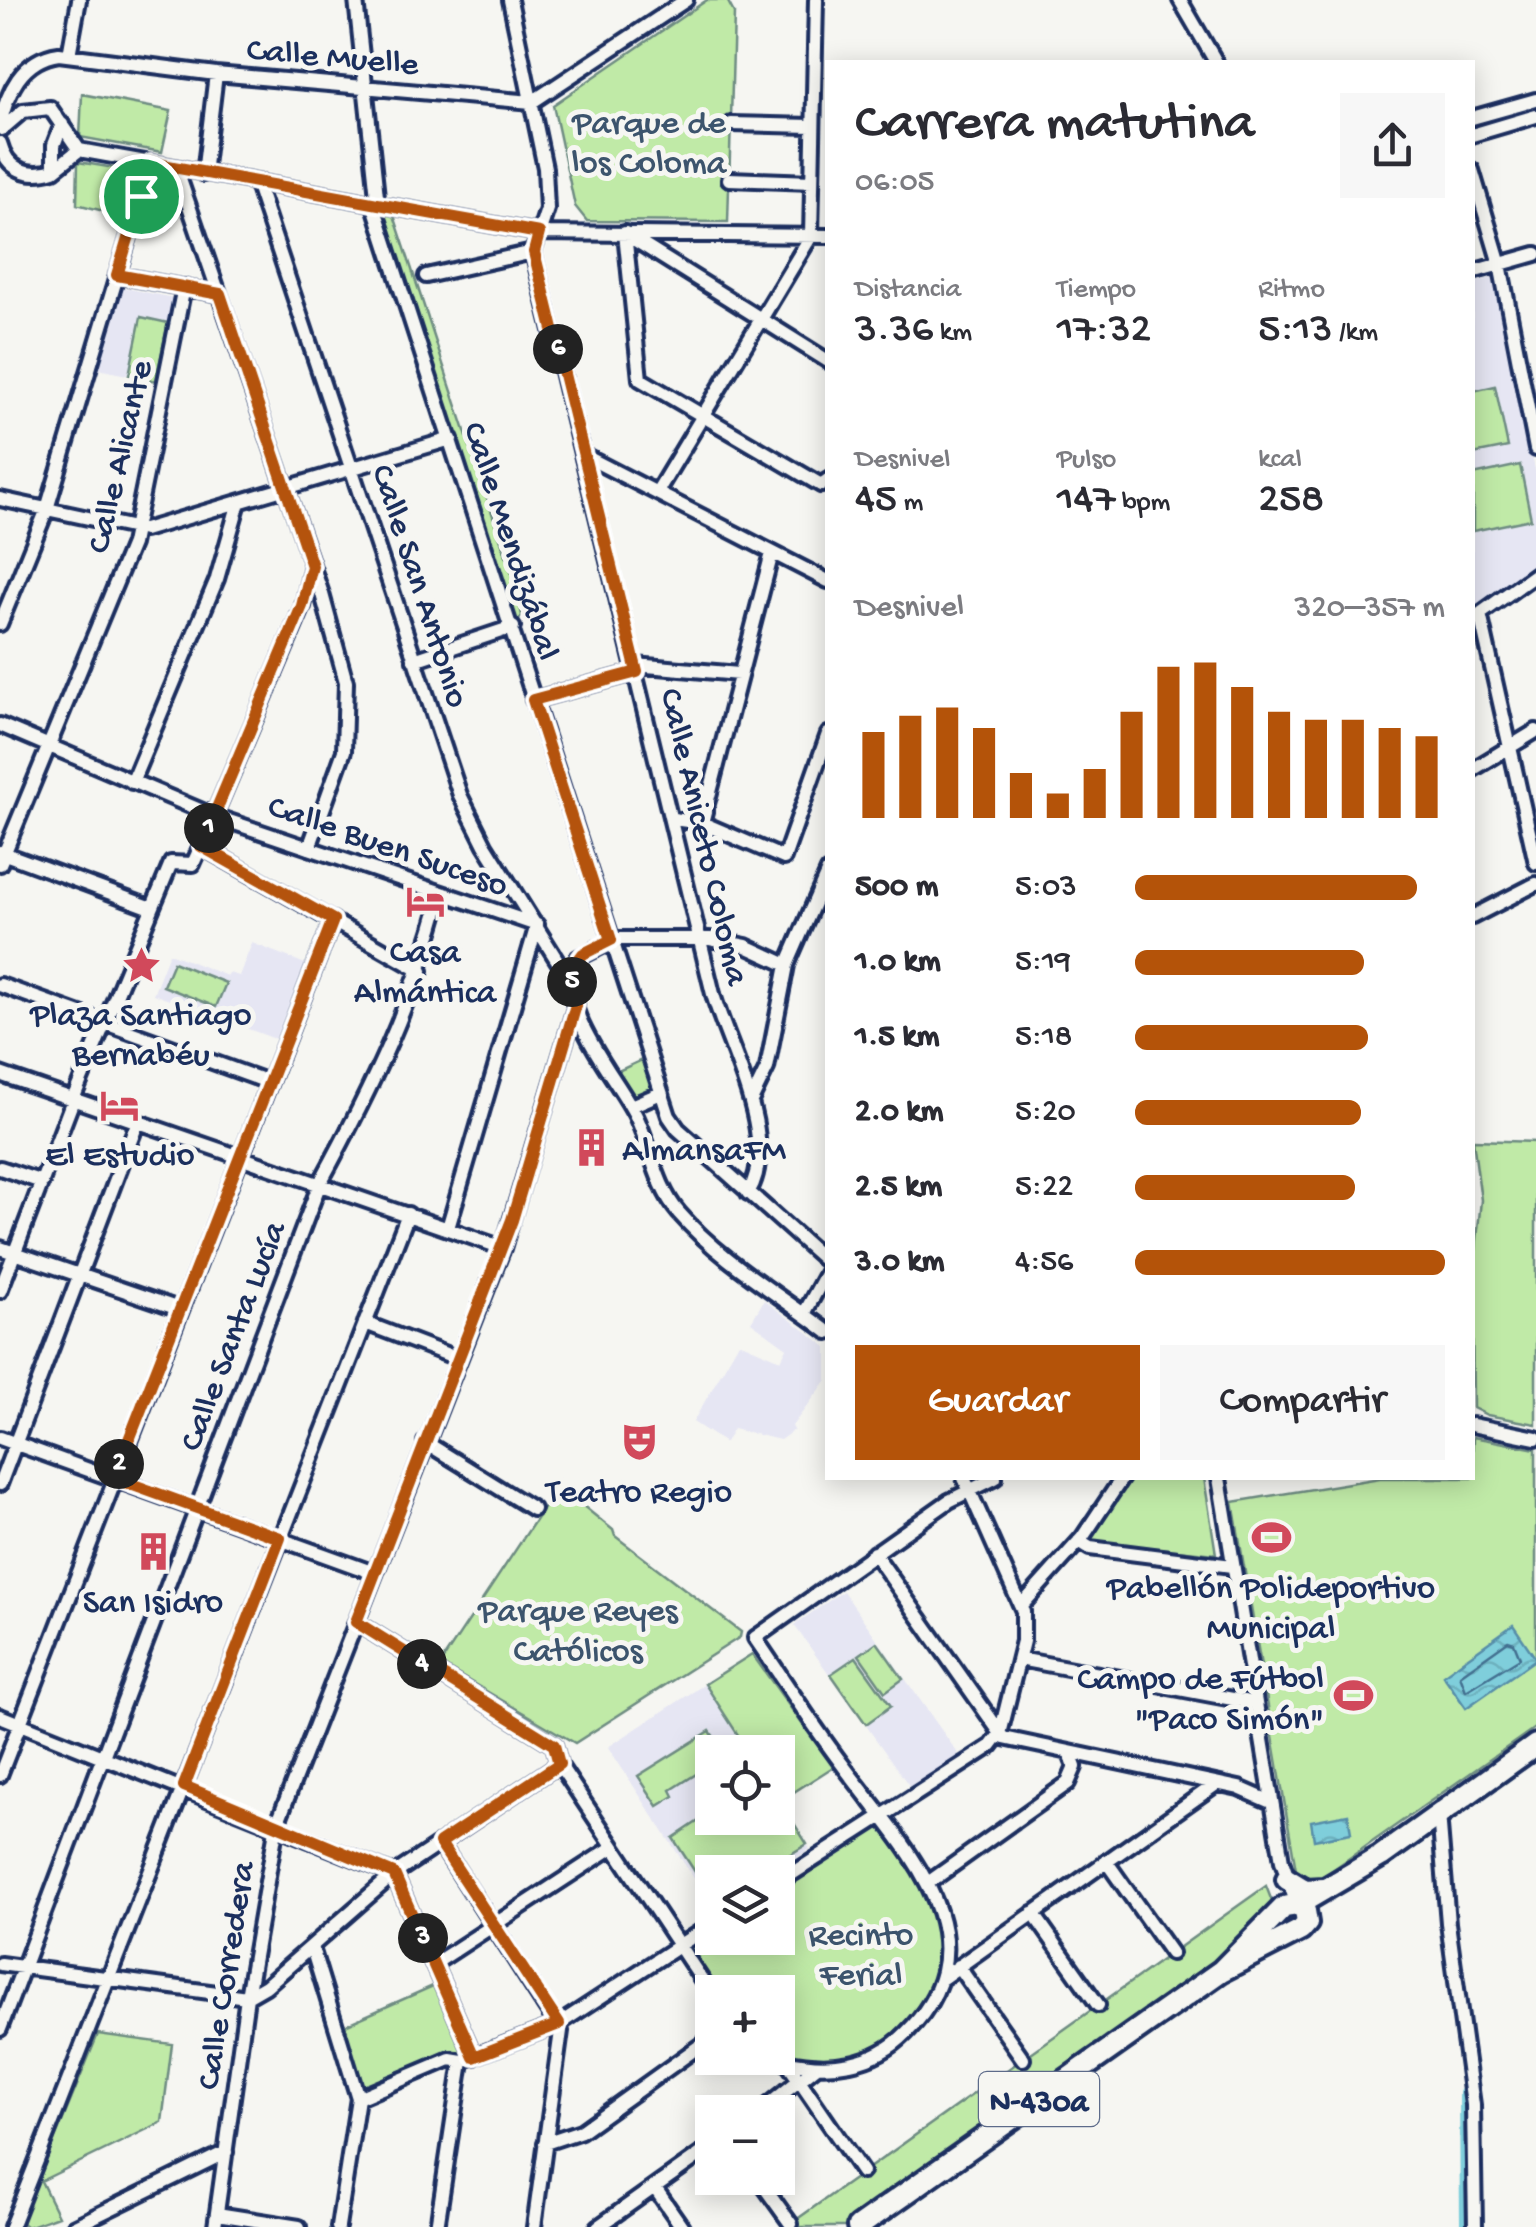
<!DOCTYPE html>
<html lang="es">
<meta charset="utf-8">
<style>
:root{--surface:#fff;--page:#f7f7f7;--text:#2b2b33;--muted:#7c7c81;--accent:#b45309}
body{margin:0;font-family:"Gochi Hand",sans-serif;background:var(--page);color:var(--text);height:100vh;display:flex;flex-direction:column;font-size:38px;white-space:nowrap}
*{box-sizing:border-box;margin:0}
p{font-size:32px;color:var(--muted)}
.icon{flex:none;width:55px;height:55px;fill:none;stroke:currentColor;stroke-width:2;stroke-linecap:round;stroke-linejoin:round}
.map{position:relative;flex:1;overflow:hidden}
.side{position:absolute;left:825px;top:60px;width:650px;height:1420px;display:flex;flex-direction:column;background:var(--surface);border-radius:0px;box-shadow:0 5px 25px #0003}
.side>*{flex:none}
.fabs{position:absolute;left:695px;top:1735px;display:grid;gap:20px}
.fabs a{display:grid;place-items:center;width:100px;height:100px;border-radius:0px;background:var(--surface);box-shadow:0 5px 25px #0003;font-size:50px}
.pin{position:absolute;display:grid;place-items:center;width:85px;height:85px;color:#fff;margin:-42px;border:5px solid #fff;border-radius:50%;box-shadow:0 2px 10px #0007}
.km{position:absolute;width:50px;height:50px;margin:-25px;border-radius:50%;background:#222;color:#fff;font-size:28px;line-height:50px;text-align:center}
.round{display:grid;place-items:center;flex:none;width:105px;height:105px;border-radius:0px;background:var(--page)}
.head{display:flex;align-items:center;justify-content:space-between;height:170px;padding:0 30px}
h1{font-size:55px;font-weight:600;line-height:75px}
.stats{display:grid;grid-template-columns:repeat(3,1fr);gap:15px;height:170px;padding:10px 30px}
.stats div{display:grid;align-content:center}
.stats b{font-size:42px;font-weight:600}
.stats small{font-size:28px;font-weight:400}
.stats p{font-size:28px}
.chart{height:280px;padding:20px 30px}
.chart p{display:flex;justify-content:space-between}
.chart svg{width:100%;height:180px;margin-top:10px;stroke:var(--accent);stroke-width:6}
.action{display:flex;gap:20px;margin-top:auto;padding:20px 30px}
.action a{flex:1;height:115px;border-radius:0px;background:var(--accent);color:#fff;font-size:40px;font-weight:600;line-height:115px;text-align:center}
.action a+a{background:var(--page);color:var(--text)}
ul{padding:0 30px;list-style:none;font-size:32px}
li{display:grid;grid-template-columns:160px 120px 1fr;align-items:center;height:75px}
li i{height:25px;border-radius:12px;background:var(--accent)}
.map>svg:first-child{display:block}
.built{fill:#e6e6f3}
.green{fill:#c0eaa7;stroke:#6e8c82;stroke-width:2.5}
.water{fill:url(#water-waves);stroke:#578ea9;stroke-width:2.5}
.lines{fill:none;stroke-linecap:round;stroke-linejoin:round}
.shore{stroke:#436f90;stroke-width:2.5}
.canal{stroke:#7fcedb;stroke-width:10}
.minor-casing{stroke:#1b2f5e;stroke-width:20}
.primary-casing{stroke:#1b2f5e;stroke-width:28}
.minor{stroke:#f6f6f2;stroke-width:12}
.primary{stroke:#f6f6f2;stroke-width:20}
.route-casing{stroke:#fff;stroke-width:20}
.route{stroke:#b45309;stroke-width:12}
.labels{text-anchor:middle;stroke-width:10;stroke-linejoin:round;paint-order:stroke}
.shield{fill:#f6f6f2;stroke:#5d6b8a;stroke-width:2.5}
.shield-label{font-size:32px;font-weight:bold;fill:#1b2f5e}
.street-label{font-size:35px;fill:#1b2f5e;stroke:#f6f6f2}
.park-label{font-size:35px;fill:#3c546d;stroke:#f6f6f2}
.poi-label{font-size:35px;fill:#1b2f5e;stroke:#f6f6f2}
</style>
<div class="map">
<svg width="1536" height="2227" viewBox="0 0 1536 2227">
<defs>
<pattern id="water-waves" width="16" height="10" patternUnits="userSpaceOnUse" patternTransform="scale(2.5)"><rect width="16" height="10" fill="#7fcedb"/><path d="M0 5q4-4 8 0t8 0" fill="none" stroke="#6db1be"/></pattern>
</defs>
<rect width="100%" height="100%" fill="#f6f6f2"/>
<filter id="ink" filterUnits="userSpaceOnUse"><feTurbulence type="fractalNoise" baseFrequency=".01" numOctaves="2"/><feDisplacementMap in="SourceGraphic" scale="20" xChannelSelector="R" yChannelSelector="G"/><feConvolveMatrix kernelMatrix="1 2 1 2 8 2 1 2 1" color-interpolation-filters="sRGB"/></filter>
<g filter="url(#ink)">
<path class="built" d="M1494 277 1536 474V566L1473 611V283Z
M121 287 173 298 156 381 98 369Z
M252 943 308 965 278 1040 153 994 169 953 227 976 229 973 239 976Z
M764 1300 827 1347V1380L792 1426 794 1430 780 1440 733 1429 725 1443 693 1422 739 1342 781 1360 787 1348 751 1322Z
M843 1591 959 1755 910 1787 794 1625Z
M705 1684 749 1752H712V1818H778V1798L810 1849 773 1872H712V1906L608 1747Z"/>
<path class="green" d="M707 0H727L734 13 728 222 587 221 575 206 553 105Z
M82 94 171 111 162 152 80 137Z
M78 162 133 171 126 217 77 204Z
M374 206 392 209 517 589 522 616 513 627Z
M141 317 168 323 156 381 129 375Z
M1495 386 1508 447 1473 454V391Z
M1520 465 1531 519 1473 531V475Z
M173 962 226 983 216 1007 163 986Z
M644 1059 654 1092 635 1099 618 1071Z
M1473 1140 1536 1142V1424L1487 1415 1473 1408 1472 1288 1481 1200Z
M1473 1437 1536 1449V1727L1311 1885 1297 1876 1233 1502 1380 1478H1472Z
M1130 1478H1204L1216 1554 1088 1541Z
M558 1493 570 1503 577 1501 613 1530 615 1536 741 1632 740 1637 575 1743 440 1664 552 1495Z
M877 1642 903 1679 885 1692 859 1655Z
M752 1654 833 1767 780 1801 807 1844 762 1872H712V1898L673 1838 712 1812V1818H778V1752H749L705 1684Z
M856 1657 891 1706 866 1724 831 1674Z
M710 1731 724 1752H712V1764L671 1790 674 1796 658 1806 638 1776Z
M882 1816 928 1883 946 1964 908 2032 849 2064 778 2056V1992H712L679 1946 712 1924V1938H778V1883Z
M1266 1886 1278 1917 858 2227H786Z
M442 1982 474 2057 358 2098 336 2029Z
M98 2034 172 2044 162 2122 41 2181 58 2216 27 2227 21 2222Z"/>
<path class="water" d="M1513 1625 1536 1659 1466 1708 1443 1675Z
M1348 1814 1351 1833 1314 1840 1311 1821Z"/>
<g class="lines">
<path class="shore" d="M1508 1641 1514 1643 1520 1658 1466 1691 1460 1675Z"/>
<path class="canal" d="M1464 2093 1465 2227"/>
<defs>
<path id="minor" d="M356 0 378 206
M510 0 545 168 547 209 533 252 713 994C728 1048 781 1140 748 1193
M1180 0 1216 62
M69 55 79 0
M1472 118 1536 100
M62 124 54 145V170L79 150
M731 124 812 126
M0 126C6 93 22 59 59 54L216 74 532 102 686 0
M2 129 23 111 50 108 79 150
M1472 135 1536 116
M0 143C7 170 28 178 54 170
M79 150 539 233 828 236
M176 168 322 594 346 682 344 751 309 848
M1472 170 1500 264 1536 449
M204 174 216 74
M729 179 812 182
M257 185 460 795 485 845 572 984
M374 206 669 1116 678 1129 828 1263
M625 233 640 379 821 485 828 480
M627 235 828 361
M1472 272 1536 254
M117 275 219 294
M426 276 533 252
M585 456 828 581
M657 492 811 236 816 0
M0 499 144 530 451 439
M1480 614 1536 863
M1473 619 1536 574
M0 624 47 509 151 163
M414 660 513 627
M635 665 739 674
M533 700 637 672
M0 725 214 816 537 925
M1472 770 1536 731
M132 782 217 579 239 502
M673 819 702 823 784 858 828 734
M702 823 772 553
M201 846 421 971
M0 852 152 908
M0 864 132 544 184 287
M1472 917 1536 884
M787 965 746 946 710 939H616L578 958C550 1004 617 1077 636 1116 651 1148 656 1186 679 1213 721 1261 777 1293 828 1332
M0 985 268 1082
M0 1074 503 1248
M751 1101 767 1068 787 965 828 871
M631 1106 661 1093
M0 1168 42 1182
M448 1228 537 925
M0 1248 179 1309
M0 1291 76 1092 171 863 193 864 201 846 303 606 312 566
M804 1314 828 1270
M365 1323 459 1359
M1472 1425 1536 1438
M0 1438 374 1573
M425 1442 533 1509
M1219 1478 1282 1861 1297 1905
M0 1484 138 1121
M1079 1541 1090 1548 1232 1566
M874 1553 1004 1738 1239 1788 1271 1802
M1022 1605 1082 1538 1122 1478
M356 1622 554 1745 559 1764 712 1995
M1019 1659 1254 1703
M0 1716 394 1874 474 2057
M0 1775 333 920
M1439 1814 1448 1923 1473 2105 1475 2227
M440 1843 561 2031 534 2227
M1106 1861 1171 1953
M778 1883 991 1746 1000 1734 1023 1641V1611L964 1478
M928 1883 1068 1783 1075 1767 1070 1754
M1033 1913 1098 2005
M312 1948 358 2098 338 2227
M0 1964 247 1997
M434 1964 613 1847
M958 1966 1023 2059
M941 1979 1216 1784
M247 1997 266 1986 394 1874 559 1764
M0 2029 320 1183C373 1086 413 1001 442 894
M778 2056 786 2061 862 2172
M786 2061C828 2071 874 2066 906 2033 1002 1938 900 1844 842 1764 811 1723 784 1680 755 1638L949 1501 995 1478
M358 2098 450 2059 462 2061 559 2024 712 1924
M760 2112 817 2066
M545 2143 581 2131 712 2037
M758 2178 791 2224
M655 2188 682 2227
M217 2214 299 2227
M11 2227 408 1214
M73 2227 226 2152
M215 2227 247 1997 277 1824 503 1248 576 1005
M437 2227 462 2061
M598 2227 712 2146"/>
<path id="primary" d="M1287 1879 1305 1890 1323 1889
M1298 1905 1381 1856 1536 1745
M858 2227 1221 1971 1301 1930 1307 1923 1305 1911 1297 1905 1284 1907 1221 1971"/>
</defs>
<use href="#minor" class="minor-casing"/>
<use href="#primary" class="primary-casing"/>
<use href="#minor" class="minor"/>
<use href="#primary" class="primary"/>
</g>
</g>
<g class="lines" filter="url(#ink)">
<defs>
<path id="route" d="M151 163 539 233 534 252 637 672 533 700 611 940 583 954 574 966 576 1005 512 1220 356 1622 554 1745 559 1764 440 1843 559 2024 474 2057 394 1874 184 1786 280 1538 114 1478 333 920 201 846 302 606 312 566 220 294 117 275Z"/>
</defs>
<use href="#route" class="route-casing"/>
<use href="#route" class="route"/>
</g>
<defs>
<symbol id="hotel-bare" viewBox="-9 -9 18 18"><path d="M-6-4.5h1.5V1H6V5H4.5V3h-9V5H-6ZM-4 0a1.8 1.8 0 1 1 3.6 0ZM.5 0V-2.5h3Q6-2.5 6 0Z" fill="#d1495b" stroke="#f6f6f2" stroke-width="2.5" paint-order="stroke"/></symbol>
<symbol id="sight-bare" viewBox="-9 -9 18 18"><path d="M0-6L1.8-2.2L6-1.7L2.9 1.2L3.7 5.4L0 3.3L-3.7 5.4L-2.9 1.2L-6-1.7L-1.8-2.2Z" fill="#d1495b" stroke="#f6f6f2" stroke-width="2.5" paint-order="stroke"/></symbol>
<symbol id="building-bare" viewBox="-9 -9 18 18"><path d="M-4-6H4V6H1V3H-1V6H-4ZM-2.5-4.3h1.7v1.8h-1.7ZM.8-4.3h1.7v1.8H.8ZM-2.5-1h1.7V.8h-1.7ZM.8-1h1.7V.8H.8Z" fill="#d1495b" stroke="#f6f6f2" stroke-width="2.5" paint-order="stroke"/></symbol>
<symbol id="theatre-bare" viewBox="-9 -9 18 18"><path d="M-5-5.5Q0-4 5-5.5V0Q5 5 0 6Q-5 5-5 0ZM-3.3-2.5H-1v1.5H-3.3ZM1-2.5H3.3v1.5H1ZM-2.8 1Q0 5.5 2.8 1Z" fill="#d1495b" stroke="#f6f6f2" stroke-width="2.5" paint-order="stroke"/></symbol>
<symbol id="stadium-bare" viewBox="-9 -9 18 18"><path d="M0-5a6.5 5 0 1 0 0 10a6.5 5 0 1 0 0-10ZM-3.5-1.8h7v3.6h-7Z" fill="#d1495b" stroke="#f6f6f2" stroke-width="2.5" paint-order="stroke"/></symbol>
</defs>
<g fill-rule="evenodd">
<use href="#hotel-bare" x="398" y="874" width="55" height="55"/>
<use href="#sight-bare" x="114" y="938" width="55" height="55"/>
<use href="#hotel-bare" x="92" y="1078" width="55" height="55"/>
<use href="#building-bare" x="564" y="1120" width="55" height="55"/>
<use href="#theatre-bare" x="612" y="1414" width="55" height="55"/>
<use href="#stadium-bare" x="1244" y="1510" width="55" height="55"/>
<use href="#building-bare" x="126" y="1524" width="55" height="55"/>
<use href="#stadium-bare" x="1326" y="1668" width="55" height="55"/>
</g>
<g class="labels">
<rect class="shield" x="979" y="2072" width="120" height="54" rx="8"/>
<g class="shield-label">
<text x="1039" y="2110">N-430a</text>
</g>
<g class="street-label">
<text transform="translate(333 54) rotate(5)" y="12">Calle Muelle</text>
<text transform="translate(117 456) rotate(-77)" y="12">Calle Alicante</text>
<text transform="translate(514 540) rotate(72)" y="12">Calle Mendizábal</text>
<text transform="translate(423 585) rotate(72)" y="12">Calle San Antonio</text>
<text transform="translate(707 836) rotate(77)" y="12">Calle Aniceto Coloma</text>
<text transform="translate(389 843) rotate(19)" y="12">Calle Buen Suceso</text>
<text transform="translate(230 1335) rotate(-69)" y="12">Calle Santa Lucía</text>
<text transform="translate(223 1975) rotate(-81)" y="12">Calle Corredera</text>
</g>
<g class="park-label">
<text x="649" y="132">Parque de<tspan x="649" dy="40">los Coloma</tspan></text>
<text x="578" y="1620">Parque Reyes<tspan x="578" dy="40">Católicos</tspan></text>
<text x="861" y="1944">Recinto<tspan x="861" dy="40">Ferial</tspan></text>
</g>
<g class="poi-label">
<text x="425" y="961">Casa<tspan x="425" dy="40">Almántica</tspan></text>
<text x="141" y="1024">Plaza Santiago<tspan x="141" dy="40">Bernabéu</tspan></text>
<text x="622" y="1159" text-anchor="start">AlmansaFM</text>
<text x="120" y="1164">El Estudio</text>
<text x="639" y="1501">Teatro Regio</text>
<text x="1271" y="1597">Pabellón Polideportivo<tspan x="1271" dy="40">Municipal</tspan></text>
<text x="153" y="1611">San Isidro</text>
<text x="1324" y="1688" text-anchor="end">Campo de Fútbol<tspan x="1324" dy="40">"Paco Simón"</tspan></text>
</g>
</g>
</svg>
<div class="fabs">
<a><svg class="icon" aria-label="locate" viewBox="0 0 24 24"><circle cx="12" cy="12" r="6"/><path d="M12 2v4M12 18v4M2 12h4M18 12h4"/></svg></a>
<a><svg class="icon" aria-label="layers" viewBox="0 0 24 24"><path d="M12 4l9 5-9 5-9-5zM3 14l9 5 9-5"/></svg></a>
<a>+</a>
<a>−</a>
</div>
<div class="pin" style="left:141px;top:196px;background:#1e9e55"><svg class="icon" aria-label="arrive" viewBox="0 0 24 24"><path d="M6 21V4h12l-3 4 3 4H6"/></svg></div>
<b class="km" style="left:209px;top:828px">1</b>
<b class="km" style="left:119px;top:1464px">2</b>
<b class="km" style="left:423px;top:1938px">3</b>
<b class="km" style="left:422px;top:1664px">4</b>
<b class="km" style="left:572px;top:982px">5</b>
<b class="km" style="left:558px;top:349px">6</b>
<section class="side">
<div class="head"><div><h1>Carrera matutina</h1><p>06:05</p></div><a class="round"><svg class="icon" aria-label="share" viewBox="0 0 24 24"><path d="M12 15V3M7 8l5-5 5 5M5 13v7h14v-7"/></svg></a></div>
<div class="stats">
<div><p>Distancia</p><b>3.36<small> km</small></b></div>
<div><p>Tiempo</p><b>17:32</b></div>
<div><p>Ritmo</p><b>5:13<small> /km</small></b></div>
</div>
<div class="stats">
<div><p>Desnivel</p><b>45<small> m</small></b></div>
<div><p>Pulso</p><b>147<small> bpm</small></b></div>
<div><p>kcal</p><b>258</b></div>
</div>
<div class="chart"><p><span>Desnivel</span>320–357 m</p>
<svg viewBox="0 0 160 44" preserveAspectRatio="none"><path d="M5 44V23M15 44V19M25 44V17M35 44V22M45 44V33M55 44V38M65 44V32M75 44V18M85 44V7M95 44V6M105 44V12M115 44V18M125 44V20M135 44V20M145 44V22M155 44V24"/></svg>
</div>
<ul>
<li><b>500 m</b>5:03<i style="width:91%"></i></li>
<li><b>1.0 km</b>5:19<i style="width:74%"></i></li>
<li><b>1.5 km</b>5:18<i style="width:75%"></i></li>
<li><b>2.0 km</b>5:20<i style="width:73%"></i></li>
<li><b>2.5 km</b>5:22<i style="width:71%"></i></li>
<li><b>3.0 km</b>4:56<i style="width:100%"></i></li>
</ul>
<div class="action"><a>Guardar</a><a>Compartir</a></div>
</section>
</div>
